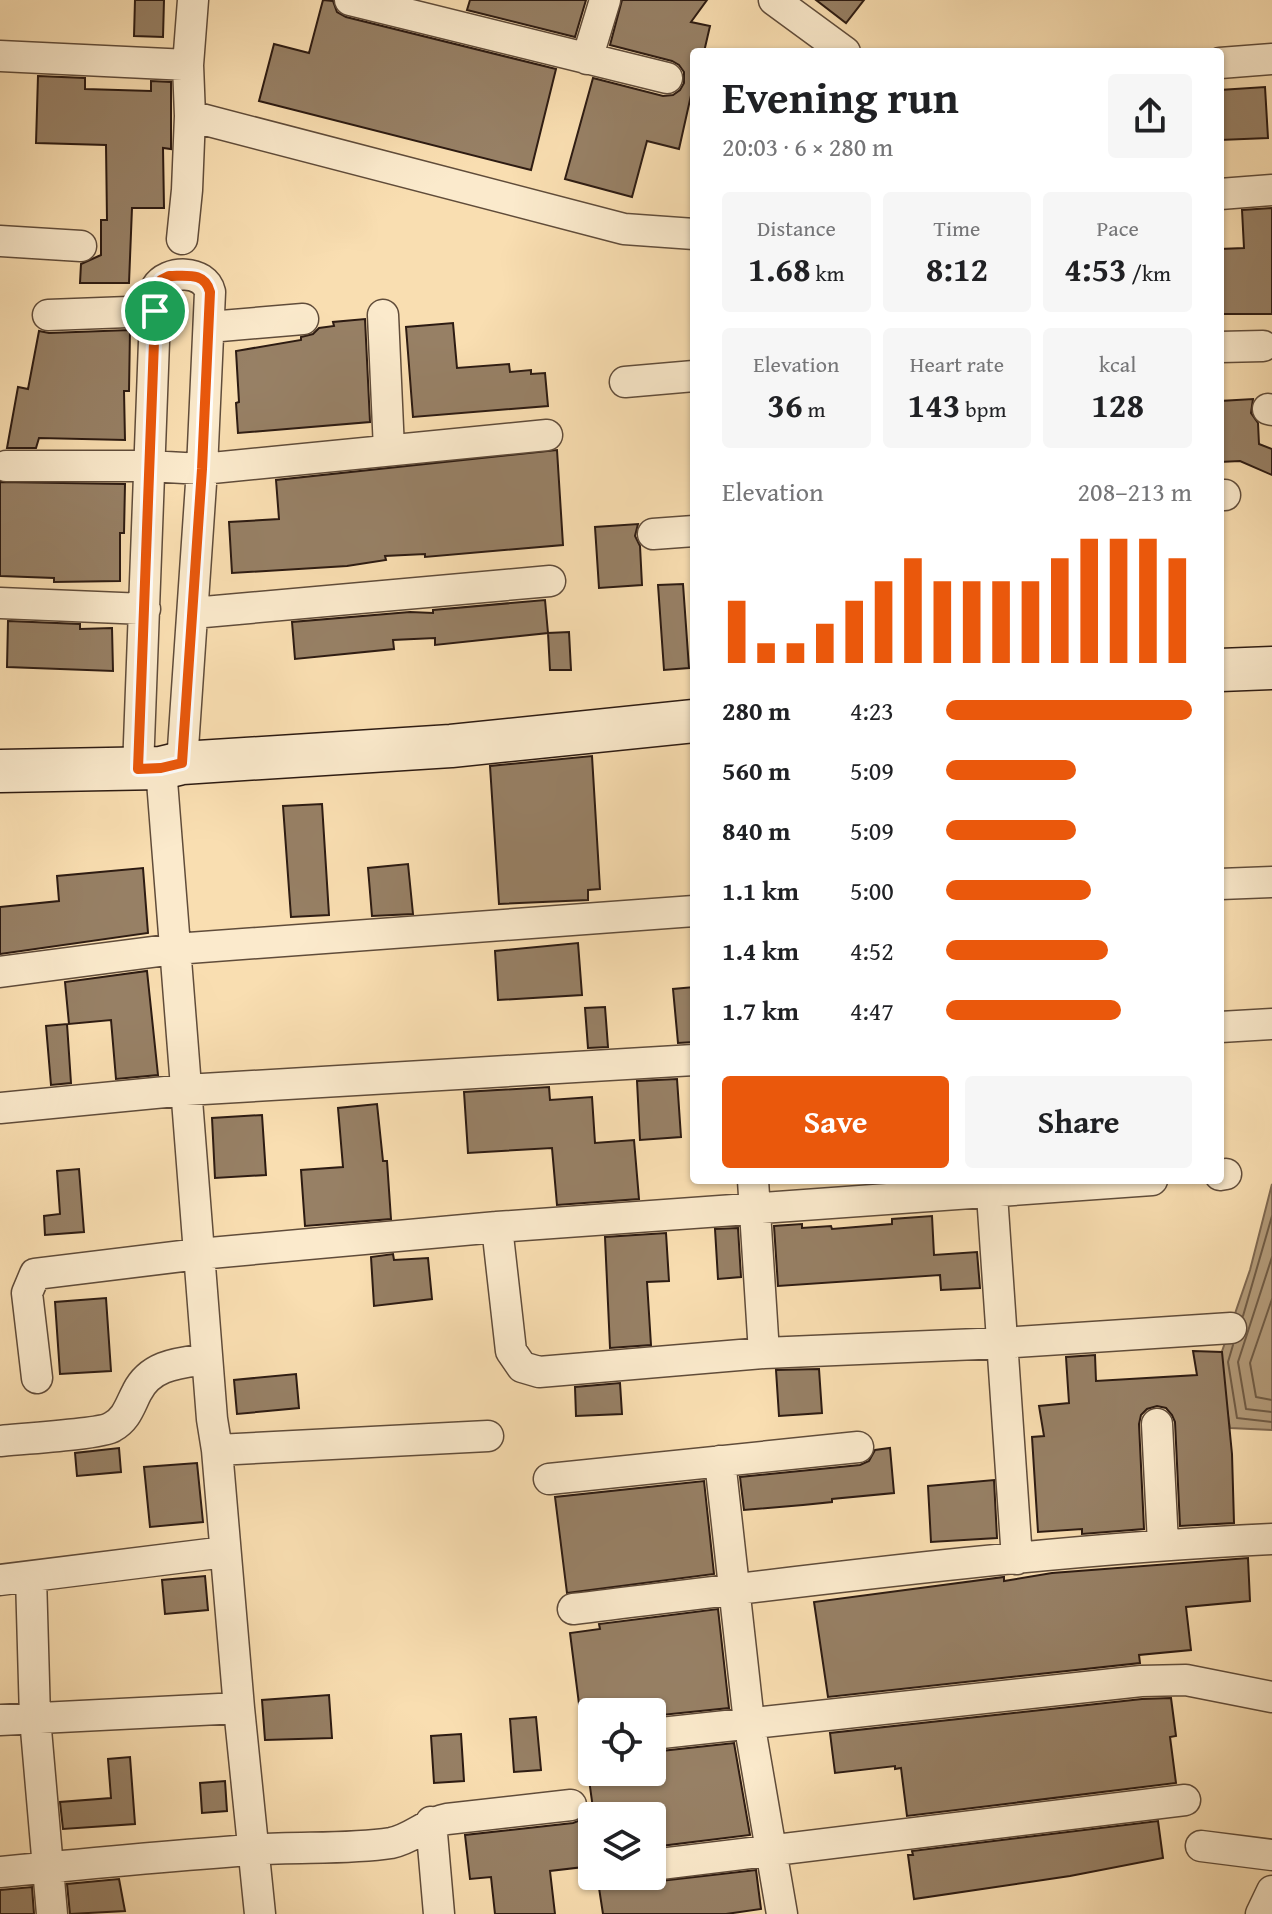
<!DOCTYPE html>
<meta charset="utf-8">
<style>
:root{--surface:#fff;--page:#f6f6f6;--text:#202124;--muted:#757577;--accent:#ea580c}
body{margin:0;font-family:"Gentium Book Plus",serif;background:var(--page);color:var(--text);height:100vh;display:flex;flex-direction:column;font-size:30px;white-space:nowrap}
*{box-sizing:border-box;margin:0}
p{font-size:26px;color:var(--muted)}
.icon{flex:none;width:44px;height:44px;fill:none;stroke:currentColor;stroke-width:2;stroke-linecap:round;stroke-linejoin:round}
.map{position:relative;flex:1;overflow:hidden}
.side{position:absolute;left:690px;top:48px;width:534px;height:1136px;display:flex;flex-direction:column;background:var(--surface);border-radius:8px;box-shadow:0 2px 6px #0004}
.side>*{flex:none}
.tools{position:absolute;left:578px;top:1698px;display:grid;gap:16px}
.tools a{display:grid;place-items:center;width:88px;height:88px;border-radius:8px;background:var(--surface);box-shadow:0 2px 6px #0004;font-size:40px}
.pin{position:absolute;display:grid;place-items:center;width:68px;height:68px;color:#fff;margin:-34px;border:4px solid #fff;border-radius:50%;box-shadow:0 2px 8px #0007}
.round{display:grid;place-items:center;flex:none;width:84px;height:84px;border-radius:8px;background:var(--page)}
.head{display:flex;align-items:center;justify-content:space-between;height:136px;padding:0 32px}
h1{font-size:44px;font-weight:800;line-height:60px}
.stats{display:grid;grid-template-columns:repeat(3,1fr);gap:12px;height:136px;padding:8px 32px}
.stats div{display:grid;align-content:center;border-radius:8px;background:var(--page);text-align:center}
.stats b{font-size:34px;font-weight:800}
.stats small{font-size:22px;font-weight:400}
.stats p{font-size:22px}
.chart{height:224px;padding:16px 32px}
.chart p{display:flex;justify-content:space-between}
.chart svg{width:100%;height:144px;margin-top:8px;stroke:var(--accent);stroke-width:6}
.action{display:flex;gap:16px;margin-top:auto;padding:16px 32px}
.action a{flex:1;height:92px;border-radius:8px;background:var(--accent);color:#fff;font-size:32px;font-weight:800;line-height:92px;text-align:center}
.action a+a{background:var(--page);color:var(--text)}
ul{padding:0 32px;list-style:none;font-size:26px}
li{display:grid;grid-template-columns:128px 96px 1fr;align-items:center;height:60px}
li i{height:20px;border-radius:10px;background:var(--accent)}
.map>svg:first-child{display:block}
.water{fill:#b49c7b;stroke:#7e6851;stroke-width:2}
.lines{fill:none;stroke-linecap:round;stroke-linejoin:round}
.shore{stroke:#705c46;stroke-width:2}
.building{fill:#978065;stroke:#2d1b12;stroke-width:2}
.street-casing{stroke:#604c3a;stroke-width:33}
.secondary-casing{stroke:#2d1b12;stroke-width:45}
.street{stroke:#fbeacc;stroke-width:30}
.secondary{stroke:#fbeacc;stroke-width:42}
.route-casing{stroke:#fff;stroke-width:16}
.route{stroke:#ea580c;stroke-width:10}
</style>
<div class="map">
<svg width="1272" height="1914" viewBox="0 0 1272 1914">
<rect width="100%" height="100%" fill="#f9deb1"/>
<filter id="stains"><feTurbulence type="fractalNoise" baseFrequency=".0025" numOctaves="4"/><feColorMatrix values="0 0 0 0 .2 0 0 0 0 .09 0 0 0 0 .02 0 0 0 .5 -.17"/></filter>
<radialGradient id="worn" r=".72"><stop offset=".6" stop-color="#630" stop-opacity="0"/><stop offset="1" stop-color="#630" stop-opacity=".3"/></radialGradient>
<path class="water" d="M1272 1184V1430L1230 1428 1219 1360 1250 1270Z"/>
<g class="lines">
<path class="shore" d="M1272 1257 1238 1362 1246 1409 1272 1412
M1272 1299 1250 1363 1256 1397 1272 1400
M1243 1316 1272 1216
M1233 1345 1228 1362 1237 1418 1272 1422"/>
</g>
<path class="building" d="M135 0H164L163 37 134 36Z
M323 0 333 1 337 12 346 17 556 69 531 170 259 101 274 44 309 53Z
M470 0H586L575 37 467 10Z
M622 0H707L691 22 710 26 704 52H694V82L679 149 647 141 632 197 565 179 593 78 663 96 673 95 680 90 684 83V72L679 65 672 61 610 45Z
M816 0H864L846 23Z
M38 76 85 78V89L151 91V81L171 82V149L163 148 164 208H132L129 283H80L81 264 101 255V220H107L106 145 36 143Z
M1265 87 1268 138 1220 140V90Z
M1272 208V314H1220V249L1244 248 1242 210Z
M365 319 370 422 238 433 236 403 239 402 236 351 301 340V337L313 334 319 328 334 326 333 322Z
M453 323 457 368 509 364 510 372 531 370V374L545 373 548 406 413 417 406 327Z
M130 330 129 391H124L125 440 39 438 36 448H7L18 387 28 389 39 331 49 333Z
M1253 399 1251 413 1258 423 1259 444 1272 449V475L1240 461 1220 462V401Z
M557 450 563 545 425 557V554L385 556 386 560 347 566 232 573 229 522 279 519 276 480Z
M0 482 125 484 124 533H120V581L54 582V578L0 576Z
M638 524 635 536 640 546 642 585 599 588 595 527Z
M683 584 689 668 664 670 658 585Z
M545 600 548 633 435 645V638L393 640 394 649 295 659 292 622 410 612 433 613V610Z
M8 621 80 624V629L112 628 113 671 7 667Z
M569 632 571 670H550L548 633Z
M592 756 600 889 588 890V900L499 904 490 766Z
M322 804 329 915 291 917 283 806Z
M408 864 413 914 372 916 368 868Z
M143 868 148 933 0 954V907L59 901 57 876Z
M578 943 582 995 498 1000 495 951Z
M147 971 158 1075 116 1079 111 1020 69 1024 65 982Z
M694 987V1042L678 1043 673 989Z
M605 1007 608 1047 588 1048 585 1008Z
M67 1024 71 1083 51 1085 46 1026Z
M677 1079 681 1137 640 1140 637 1081Z
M549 1087 550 1100 592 1097 595 1143 634 1140 639 1199 557 1205 552 1148 468 1153 464 1092Z
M377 1104 383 1161H387L391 1219 305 1226 301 1170 343 1167 338 1108Z
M262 1115 266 1175 215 1178 212 1118Z
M79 1169 84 1232 45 1235 44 1216 60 1214 57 1171Z
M932 1216 934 1255 977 1252 980 1288 941 1290 940 1275 778 1286 774 1226 802 1224V1228L831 1226 832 1229 892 1224V1219Z
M738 1228 741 1277 718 1279 715 1229Z
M666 1233 669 1281 647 1282 651 1345 610 1348 605 1237Z
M393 1254 394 1260 428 1258 432 1299 374 1306 371 1257Z
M106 1298 111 1371 60 1374 55 1302Z
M1193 1351 1222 1352 1232 1454 1234 1523 1180 1526 1175 1422 1172 1415 1166 1408 1157 1406 1147 1409 1141 1415 1139 1424 1144 1529 1082 1534V1529L1038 1532 1032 1437 1044 1436 1039 1406 1069 1403 1066 1357 1095 1355 1096 1381 1197 1375Z
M819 1369 822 1413 779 1416 776 1370Z
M296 1374 299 1408 237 1414 234 1380Z
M620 1383 622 1414 576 1416 575 1387Z
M119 1448 121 1472 77 1476 75 1453Z
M890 1448 894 1493 832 1499V1502L803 1505 744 1510 740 1477 860 1465 869 1461 875 1450Z
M197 1463 203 1522 150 1527 144 1467Z
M994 1480 997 1538 931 1542 928 1486Z
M704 1481 714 1574 567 1593 555 1497Z
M1248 1558 1250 1601 1186 1607 1191 1650 1139 1655 1140 1663 828 1697 814 1602 1004 1577V1581L1052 1573Z
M205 1576 208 1610 165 1614 162 1580Z
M718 1609 729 1708 652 1716V1712H580L570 1633 600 1629 599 1624Z
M329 1695 332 1738 265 1740 262 1700Z
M1171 1698 1176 1736 1170 1737 1176 1783 907 1816 901 1768 895 1769V1766L835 1773 830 1733 1142 1699Z
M536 1717 541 1770 514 1772 510 1719Z
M461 1734 464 1781 434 1783 431 1736Z
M734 1743 750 1835 652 1847V1816H594L588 1772H655L652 1752Z
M130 1757 135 1824 63 1829 60 1802 111 1798 108 1759Z
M225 1781 227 1811 202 1813 200 1783Z
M586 1814 592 1866 550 1871 555 1914H495L491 1877 470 1879 465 1835 573 1823 581 1820Z
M1158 1821 1163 1858 1070 1876 914 1899 908 1855H913L912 1851Z
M756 1870 761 1909 726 1914H603L599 1888Z
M119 1879 125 1911 70 1914 67 1884Z
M32 1887 34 1914H0V1890Z"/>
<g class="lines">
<defs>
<path id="street" d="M350 0 667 78
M774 0 845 52
M0 56 188 65 193 0
M587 59 605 0
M1220 63 1272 59
M188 65 190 116 624 229 694 234
M1220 194 1272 190
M182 239 187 190 190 116
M0 241 81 246
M48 315 155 311
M383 315 389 450
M209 327 303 319
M1220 347 1263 346
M625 382 694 376
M1268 409 1272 410
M6 466H148L202 469 547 435
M1220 495H1225
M653 534 694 531
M0 603 145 609
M193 613 550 581
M161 768 212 1419 217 1450 239 1708 260 1914
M138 769 156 288C167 269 205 270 210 292L202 469 182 763
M1220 884 1272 882
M0 972 175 949 694 911
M1220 1027 1272 1024
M0 1108 186 1090 694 1060
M1220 1175 1226 1174
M753 1180 764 1353
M991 1180 1017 1559
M497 1227 511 1351 522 1367 539 1372 764 1353 1002 1343 1231 1328
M37 1378 27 1293 35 1274 199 1254 497 1227 1152 1180
M1157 1424 1163 1544
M0 1441C19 1439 101 1434 112 1427 127 1419 130 1405 137 1392 151 1364 180 1363 207 1359
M217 1450 488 1436
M720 1461 749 1722 782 1914
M549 1479 858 1447
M31 1577 35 1718 52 1914
M0 1580 225 1552
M573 1609C805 1581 1038 1550 1272 1539
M0 1720 239 1708
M652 1734 1141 1681 1186 1680 1272 1697
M431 1822 439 1914
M1201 1846 1272 1855
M652 1865 1185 1800
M0 1872C83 1864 167 1856 251 1850 298 1846 345 1850 391 1843 412 1839 426 1823 447 1819L571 1805
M1261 1914 1272 1891"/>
<path id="secondary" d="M1220 670 1272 668
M0 771 161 768 182 763 451 746 694 721"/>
</defs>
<use href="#street" class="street-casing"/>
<use href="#secondary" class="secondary-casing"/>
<use href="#street" class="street"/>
<use href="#secondary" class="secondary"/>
</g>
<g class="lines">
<defs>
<path id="route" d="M169 276C187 276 205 272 210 292L202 469 182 763 161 768 138 769 156 288 161 280Z"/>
</defs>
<use href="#route" class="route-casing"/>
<use href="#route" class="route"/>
</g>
<rect width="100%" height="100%" filter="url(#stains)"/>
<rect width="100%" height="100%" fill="url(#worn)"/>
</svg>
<div class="tools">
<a><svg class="icon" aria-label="locate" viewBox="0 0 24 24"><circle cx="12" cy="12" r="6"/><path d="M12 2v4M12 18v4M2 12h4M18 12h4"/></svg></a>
<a><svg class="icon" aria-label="layers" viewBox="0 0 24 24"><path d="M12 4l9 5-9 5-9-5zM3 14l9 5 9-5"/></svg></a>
</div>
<div class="pin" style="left:155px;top:311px;background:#1e9e55"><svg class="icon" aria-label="arrive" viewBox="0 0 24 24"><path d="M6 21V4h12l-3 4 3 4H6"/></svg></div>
<section class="side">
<div class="head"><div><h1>Evening run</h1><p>20:03 · 6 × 280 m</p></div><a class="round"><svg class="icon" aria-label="share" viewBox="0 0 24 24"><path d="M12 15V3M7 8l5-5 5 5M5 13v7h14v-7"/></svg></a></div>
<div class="stats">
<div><p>Distance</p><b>1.68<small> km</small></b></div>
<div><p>Time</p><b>8:12</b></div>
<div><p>Pace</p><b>4:53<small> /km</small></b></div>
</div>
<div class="stats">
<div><p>Elevation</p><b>36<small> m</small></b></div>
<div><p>Heart rate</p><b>143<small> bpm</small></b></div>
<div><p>kcal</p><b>128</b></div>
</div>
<div class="chart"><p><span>Elevation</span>208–213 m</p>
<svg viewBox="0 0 160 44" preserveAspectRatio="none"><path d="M5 44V25M15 44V38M25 44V38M35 44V32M45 44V25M55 44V19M65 44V12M75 44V19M85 44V19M95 44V19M105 44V19M115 44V12M125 44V6M135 44V6M145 44V6M155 44V12"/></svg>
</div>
<ul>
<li><b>280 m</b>4:23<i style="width:100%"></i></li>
<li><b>560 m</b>5:09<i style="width:53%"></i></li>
<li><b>840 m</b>5:09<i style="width:53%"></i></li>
<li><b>1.1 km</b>5:00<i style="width:59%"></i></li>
<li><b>1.4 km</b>4:52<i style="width:66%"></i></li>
<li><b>1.7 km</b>4:47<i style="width:71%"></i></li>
</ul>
<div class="action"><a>Save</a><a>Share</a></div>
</section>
</div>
